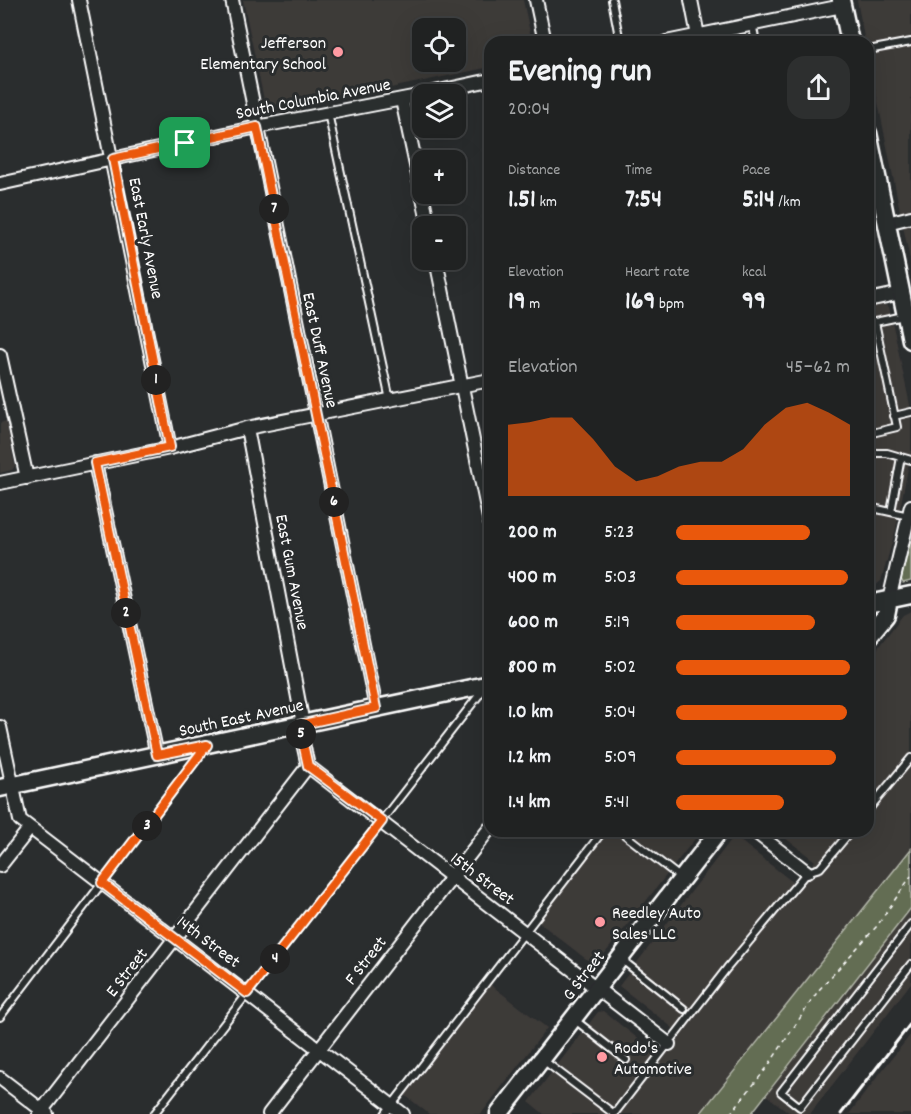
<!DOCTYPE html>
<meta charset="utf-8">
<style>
:root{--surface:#202222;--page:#2d2f2f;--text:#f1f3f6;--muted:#a2a4a5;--line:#3d3f40;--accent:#ea580c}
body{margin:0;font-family:Dekko,sans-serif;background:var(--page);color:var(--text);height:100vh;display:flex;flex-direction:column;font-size:22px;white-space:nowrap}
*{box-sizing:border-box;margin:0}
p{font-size:20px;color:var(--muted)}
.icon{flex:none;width:33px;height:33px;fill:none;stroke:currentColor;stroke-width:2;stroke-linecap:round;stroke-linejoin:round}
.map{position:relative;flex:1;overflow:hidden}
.drawer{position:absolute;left:484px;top:36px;width:390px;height:801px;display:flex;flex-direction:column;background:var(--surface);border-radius:18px;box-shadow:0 6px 24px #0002,0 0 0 2px var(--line)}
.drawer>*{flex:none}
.controls{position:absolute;left:412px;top:18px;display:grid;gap:12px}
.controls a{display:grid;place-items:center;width:54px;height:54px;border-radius:12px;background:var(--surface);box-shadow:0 6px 24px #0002,0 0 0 2px var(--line);font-size:30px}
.pin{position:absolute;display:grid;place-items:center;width:51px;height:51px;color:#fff;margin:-26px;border-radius:12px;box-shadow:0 3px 9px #0006}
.km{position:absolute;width:30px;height:30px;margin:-15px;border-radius:50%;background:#222;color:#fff;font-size:16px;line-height:30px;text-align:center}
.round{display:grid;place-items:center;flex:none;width:63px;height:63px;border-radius:18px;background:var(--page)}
.summary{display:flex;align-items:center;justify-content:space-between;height:102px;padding:0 24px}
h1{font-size:33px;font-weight:700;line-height:45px}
.figures{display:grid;grid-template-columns:repeat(3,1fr);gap:9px;height:102px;padding:6px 24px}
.figures div{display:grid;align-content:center}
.figures b{font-size:26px;font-weight:700}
.figures small{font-size:16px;font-weight:400}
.figures p{font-size:16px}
.chart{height:168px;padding:12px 24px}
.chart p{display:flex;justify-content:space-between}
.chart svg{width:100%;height:108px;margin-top:6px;fill:var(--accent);opacity:.7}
ul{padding:0 24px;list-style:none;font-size:20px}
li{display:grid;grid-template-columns:96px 72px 1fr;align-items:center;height:45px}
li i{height:15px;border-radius:8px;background:var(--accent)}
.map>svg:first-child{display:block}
.built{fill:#3e3a39;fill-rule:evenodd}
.green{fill:#646d53;stroke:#b2b6a9;stroke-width:1.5}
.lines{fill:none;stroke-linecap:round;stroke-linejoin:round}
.lane-casing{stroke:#fff;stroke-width:10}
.street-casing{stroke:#fff;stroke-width:16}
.secondary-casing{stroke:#fff;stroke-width:21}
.path{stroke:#fff;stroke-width:1.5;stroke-dasharray:4.5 4.5;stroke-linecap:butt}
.lane{stroke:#2a2d2e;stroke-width:6}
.street{stroke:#2a2d2e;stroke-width:12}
.secondary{stroke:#2a2d2e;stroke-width:16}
.rail{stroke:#fff;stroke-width:3}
.route-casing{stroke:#fff;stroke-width:12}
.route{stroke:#ea580c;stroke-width:8}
.poi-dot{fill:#ff9aa2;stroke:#2a2d2e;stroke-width:2}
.labels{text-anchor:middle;stroke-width:6;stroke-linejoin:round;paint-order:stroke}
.poi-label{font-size:18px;fill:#fff;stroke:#2a2d2e;text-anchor:start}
.street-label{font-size:18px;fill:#fff;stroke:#2a2d2e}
</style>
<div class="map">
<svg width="911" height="1114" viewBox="0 0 911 1114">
<rect width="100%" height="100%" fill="#2a2d2e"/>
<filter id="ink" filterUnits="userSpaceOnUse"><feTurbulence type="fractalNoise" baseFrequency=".0167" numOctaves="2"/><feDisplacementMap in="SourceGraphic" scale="12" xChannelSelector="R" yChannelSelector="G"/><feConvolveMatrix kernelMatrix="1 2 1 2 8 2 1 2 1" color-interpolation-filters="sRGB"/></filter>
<g filter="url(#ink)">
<path class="built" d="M243 0H523L532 42H490V67L267 114ZM423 28H456V62H423Z
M857 0H911V265L869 58 868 42H865Z
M883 304 889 307 911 410V453L896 529 881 581 869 591V307Z
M6 421 15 466 12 470 0 473V423Z
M911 611V849L700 1114H544L529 1102 598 1012 603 1011 660 1056 678 1032 619 986 734 836 795 884 815 861 776 831H868L869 659 903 615Z
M603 831H701L595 966 536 920Z
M911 908V983L810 1114H791L766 1095Z
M487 982 547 1028 481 1114H429L401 1092Z
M911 1034V1114H849L881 1072Z"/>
<path class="green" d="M911 534V581L903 583 900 577Z
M911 849V908L751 1114H700Z"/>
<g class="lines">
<defs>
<path id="lane" d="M612 0 620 42
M752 24 756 42
M868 50 911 42
M328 113 390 400
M875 322 904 316
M868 324 875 322 897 427 868 434
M894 416 911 412
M868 453H887L911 460
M868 507 909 516
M891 512 901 457
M868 810 911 758
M620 831 681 878
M911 924 781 1092 800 1107 911 964
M621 959 684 1009
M0 1017 205 748
M575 1020 626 1060
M543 1060 614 1114
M154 1114 483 690
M385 1114 603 831
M614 1114 727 968 807 872 820 868 851 831"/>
<path id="street" d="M79 0 170 448
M232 0 376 708
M536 0 545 42
M691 0 699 41
M666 42 842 6
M425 94 490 80
M402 100 429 226
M0 184 257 127 423 95
M887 223 911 217
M436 260 490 523
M868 300 901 293
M0 355 27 478
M247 428 303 724
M95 463 157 755
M0 483 170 448 247 428 490 380
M889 600 911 506
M299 725 308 766 669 1044
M0 727 20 820 403 1114
M754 831 807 872
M0 866 30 828
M0 1078 47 1114
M39 1114 308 766
M269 1114 490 828"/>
<path id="secondary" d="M841 0 850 42
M868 133 911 340
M868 604 911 595
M868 637 886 615 889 600
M0 788 490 684
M499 1114 719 831"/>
</defs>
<use href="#lane" class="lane-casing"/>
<use href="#street" class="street-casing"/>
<use href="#secondary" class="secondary-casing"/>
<path class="path" d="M730 1114 766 1069 818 991 877 926 911 876"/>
<use href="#lane" class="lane"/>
<use href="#street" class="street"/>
<use href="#secondary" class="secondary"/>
<path class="rail" d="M841 1114 911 1023"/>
</g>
</g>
<g class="lines" filter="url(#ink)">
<defs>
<path id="route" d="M257 127 376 708 299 725 308 766 382 821 247 993 102 883 207 745 157 755 95 463 170 447 113 159Z"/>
</defs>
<use href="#route" class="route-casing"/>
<use href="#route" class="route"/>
</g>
<g class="poi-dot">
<circle cx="338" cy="52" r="6"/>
<circle cx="600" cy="922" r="6"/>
<circle cx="602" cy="1057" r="6"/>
</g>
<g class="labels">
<g class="poi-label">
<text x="326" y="48" text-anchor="end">Jefferson<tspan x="326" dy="21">Elementary School</tspan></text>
<text x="612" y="918">Reedley Auto<tspan x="612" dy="21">Sales LLC</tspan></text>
<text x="614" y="1053">Rodo's<tspan x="614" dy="21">Automotive</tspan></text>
</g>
<g class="street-label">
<text transform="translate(313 98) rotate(-11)" y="6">South Columbia Avenue</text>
<text transform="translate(147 238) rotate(79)" y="6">East Early Avenue</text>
<text transform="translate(321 350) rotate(78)" y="6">East Duff Avenue</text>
<text transform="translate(293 572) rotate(79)" y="6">East Gum Avenue</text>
<text transform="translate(241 717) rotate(-12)" y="6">South East Avenue</text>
<text transform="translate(483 878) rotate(37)" y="6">15th Street</text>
<text transform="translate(209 941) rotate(37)" y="6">14th Street</text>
<text transform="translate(365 960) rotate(-52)" y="6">F Street</text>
<text transform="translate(126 972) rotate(-52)" y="6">E Street</text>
<text transform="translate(583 975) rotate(-52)" y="6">G Street</text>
</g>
</g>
</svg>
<div class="controls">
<a><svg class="icon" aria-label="locate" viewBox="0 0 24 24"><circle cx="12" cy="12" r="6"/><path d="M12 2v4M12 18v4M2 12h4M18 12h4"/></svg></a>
<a><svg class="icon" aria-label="layers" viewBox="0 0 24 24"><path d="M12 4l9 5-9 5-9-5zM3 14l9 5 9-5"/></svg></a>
<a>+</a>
<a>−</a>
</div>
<div class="pin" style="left:185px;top:143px;background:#1e9e55"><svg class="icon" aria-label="arrive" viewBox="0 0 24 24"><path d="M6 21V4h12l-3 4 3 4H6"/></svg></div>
<b class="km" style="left:156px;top:380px">1</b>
<b class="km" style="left:126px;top:613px">2</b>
<b class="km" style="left:147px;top:826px">3</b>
<b class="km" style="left:275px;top:959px">4</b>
<b class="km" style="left:301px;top:734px">5</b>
<b class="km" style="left:334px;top:502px">6</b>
<b class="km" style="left:274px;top:209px">7</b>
<section class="drawer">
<div class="summary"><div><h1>Evening run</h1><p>20:04</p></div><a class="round"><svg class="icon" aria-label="share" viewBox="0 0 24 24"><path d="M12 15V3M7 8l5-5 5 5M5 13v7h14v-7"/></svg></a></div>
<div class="figures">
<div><p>Distance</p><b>1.51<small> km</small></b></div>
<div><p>Time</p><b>7:54</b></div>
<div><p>Pace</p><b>5:14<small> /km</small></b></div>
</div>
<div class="figures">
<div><p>Elevation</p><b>19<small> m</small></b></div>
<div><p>Heart rate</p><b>169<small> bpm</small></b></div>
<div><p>kcal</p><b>99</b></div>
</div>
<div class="chart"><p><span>Elevation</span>45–62 m</p>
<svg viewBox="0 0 160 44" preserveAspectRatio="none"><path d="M0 44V15L10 14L20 12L30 12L40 21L50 32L60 38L70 36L80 32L90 30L100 30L110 25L120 15L130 8L140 6L150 10L160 15V44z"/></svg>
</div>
<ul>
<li><b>200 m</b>5:23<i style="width:77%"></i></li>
<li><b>400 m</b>5:03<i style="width:99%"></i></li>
<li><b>600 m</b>5:19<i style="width:80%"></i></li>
<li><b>800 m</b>5:02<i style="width:100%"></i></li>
<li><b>1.0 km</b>5:04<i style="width:98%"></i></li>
<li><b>1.2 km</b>5:09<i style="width:92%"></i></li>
<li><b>1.4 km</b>5:41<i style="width:62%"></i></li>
</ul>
</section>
</div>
